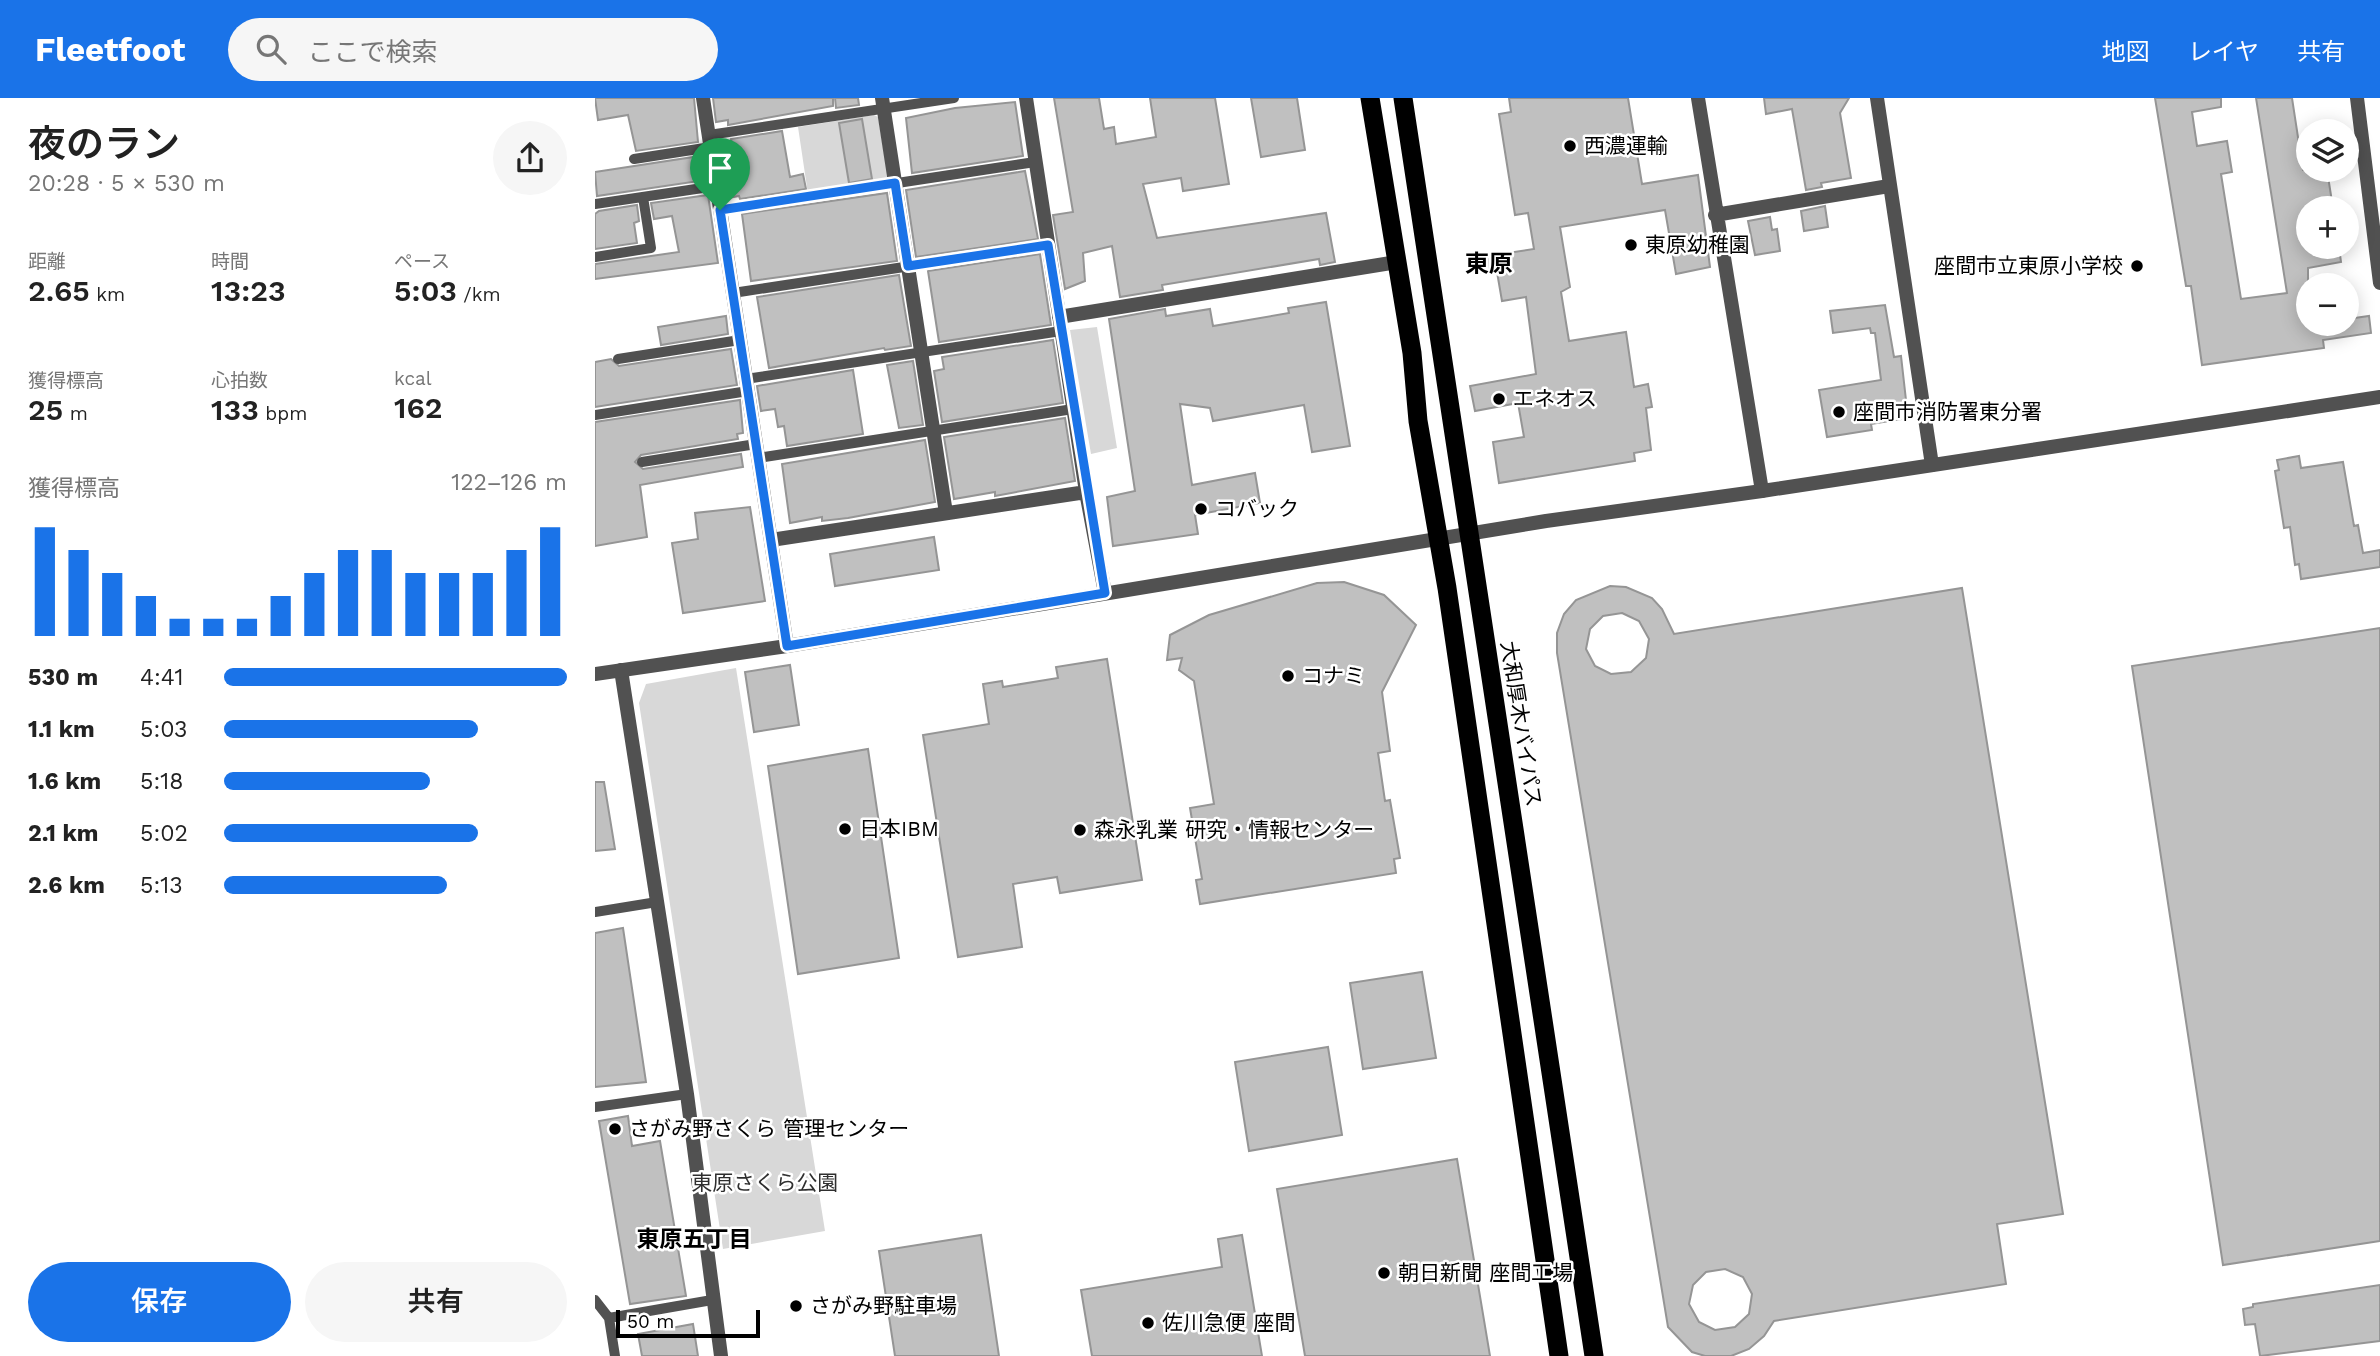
<!DOCTYPE html>
<html lang="ja">
<meta charset="utf-8">
<style>
:root{--surface:#fff;--page:#f6f6f6;--text:#222;--muted:#767676;--accent:#1a73e8}
body{margin:0;font-family:"Work Sans","Noto Sans JP",sans-serif;background:var(--page);color:var(--text);height:100vh;display:flex;flex-direction:column;font-size:26px;white-space:nowrap}
*{box-sizing:border-box;margin:0}
p{font-size:23px;color:var(--muted)}
.icon{flex:none;width:38px;height:38px;fill:none;stroke:currentColor;stroke-width:2;stroke-linecap:round;stroke-linejoin:round}
.map{position:relative;flex:1;overflow:hidden}
.panel{display:flex;flex-direction:column;background:var(--surface);width:595px}
.panel>*{flex:none}
.buttons{position:absolute;left:1701px;top:21px;display:grid;gap:14px}
.buttons a{display:grid;place-items:center;width:63px;height:63px;border-radius:50%;background:var(--surface);box-shadow:0 4px 18px #0003;font-size:35px}
.scale{position:absolute;left:21px;bottom:18px;width:144px;box-sizing:border-box;padding-left:7px;border:4px solid #000;border-top:0;font-size:19px;line-height:24px;white-space:nowrap;color:#000;-webkit-text-stroke:5px #fff;paint-order:stroke}
.pin{position:absolute;display:grid;place-items:center;width:60px;height:60px;color:#fff;margin:-72px -30px;border-radius:50% 50% 50% 0;rotate:-45deg;box-shadow:0 0 7px #0007}
.pin .icon{rotate:45deg}
.round{display:grid;place-items:center;flex:none;width:74px;height:74px;border-radius:37px;background:var(--page)}
.overview{display:flex;align-items:center;justify-content:space-between;height:119px;padding:0 28px}
h1{font-size:38px;font-weight:600;line-height:52px}
.metrics{display:grid;grid-template-columns:repeat(3,1fr);gap:10px;height:119px;padding:7px 28px}
.metrics div{display:grid;align-content:center}
.metrics b{font-size:30px;font-weight:600}
.metrics small{font-size:19px;font-weight:400}
.metrics p{font-size:19px}
.chart{height:196px;padding:14px 28px}
.chart p{display:flex;justify-content:space-between}
.chart svg{width:100%;height:126px;margin-top:7px;stroke:var(--accent);stroke-width:6}
.action{display:flex;gap:14px;margin-top:auto;padding:14px 28px}
.action a{flex:1;height:80px;border-radius:42px;background:var(--accent);color:#fff;font-size:28px;font-weight:600;line-height:80px;text-align:center}
.action a+a{background:var(--page);color:var(--text)}
ul{padding:0 28px;list-style:none;font-size:23px}
li{display:grid;grid-template-columns:112px 84px 1fr;align-items:center;height:52px}
li i{height:18px;border-radius:9px;background:var(--accent)}
header{display:flex;align-items:center;gap:42px;box-sizing:border-box;height:98px;padding:0 35px;background:var(--accent);color:#fff}
header strong{font-size:33px}
nav{display:flex;gap:38px;margin-inline-start:auto;font-size:24px}
.search{width:490px;height:63px;background:var(--page);display:flex;align-items:center;gap:18px;box-sizing:border-box;padding:0 24px;border-radius:38px;color:var(--muted);font-size:26px}
main{display:flex;flex:1;min-height:0}
.map>svg:first-child{display:block}
.green{fill:#d8d8d8}
.building{fill:#c0c0c0;stroke:#959595;stroke-width:2;fill-rule:evenodd}
.lines{fill:none;stroke-linecap:round;stroke-linejoin:round}
.service{stroke:#515151;stroke-width:10}
.minor{stroke:#515151;stroke-width:14}
.tertiary{stroke:#515151;stroke-width:14}
.trunk{stroke:#000;stroke-width:19}
.route-casing{stroke:#fff;stroke-width:14}
.route{stroke:#1a73e8;stroke-width:9}
.poi-dot{fill:#000;stroke:#fff;stroke-width:2.5}
.labels{text-anchor:middle;stroke-width:5;stroke-linejoin:round;paint-order:stroke}
.poi-label{font-size:21px;fill:#000;stroke:#fff;text-anchor:start}
.street-label{font-size:21px;fill:#000;stroke:#fff}
.park-label{font-size:21px;fill:#2f2f2f;stroke:#fff}
.neighbourhood-label{font-size:23px;font-weight:bold;fill:#000;stroke:#fff}
.quarter-label{font-size:24px;font-weight:bold;fill:#000;stroke:#fff}
</style>
<header>
<strong>Fleetfoot</strong>
<div class="search"><svg class="icon" aria-label="search" viewBox="0 0 24 24"><circle cx="10" cy="10" r="6"/><path d="M15 15l6 6"/></svg>ここで検索</div>
<nav><a>地図</a><a>レイヤ</a><a>共有</a></nav>
</header>
<main>
<section class="panel">
<div class="overview"><div><h1>夜のラン</h1><p>20:28 · 5 × 530 m</p></div><a class="round"><svg class="icon" aria-label="share" viewBox="0 0 24 24"><path d="M12 15V3M7 8l5-5 5 5M5 13v7h14v-7"/></svg></a></div>
<div class="metrics">
<div><p>距離</p><b>2.65<small> km</small></b></div>
<div><p>時間</p><b>13:23</b></div>
<div><p>ペース</p><b>5:03<small> /km</small></b></div>
</div>
<div class="metrics">
<div><p>獲得標高</p><b>25<small> m</small></b></div>
<div><p>心拍数</p><b>133<small> bpm</small></b></div>
<div><p>kcal</p><b>162</b></div>
</div>
<div class="chart"><p><span>獲得標高</span>122–126 m</p>
<svg viewBox="0 0 160 44" preserveAspectRatio="none"><path d="M5 44V6M15 44V14M25 44V22M35 44V30M45 44V38M55 44V38M65 44V38M75 44V30M85 44V22M95 44V14M105 44V14M115 44V22M125 44V22M135 44V22M145 44V14M155 44V6"/></svg>
</div>
<ul>
<li><b>530 m</b>4:41<i style="width:100%"></i></li>
<li><b>1.1 km</b>5:03<i style="width:74%"></i></li>
<li><b>1.6 km</b>5:18<i style="width:60%"></i></li>
<li><b>2.1 km</b>5:02<i style="width:74%"></i></li>
<li><b>2.6 km</b>5:13<i style="width:65%"></i></li>
</ul>
<div class="action"><a>保存</a><a>共有</a></div>
</section>
<div class="map">
<svg width="1785" height="1258" viewBox="0 0 1785 1258">
<rect width="100%" height="100%" fill="#fff"/>
<path class="green" d="M279 17 283 19 293 80 290 84 213 96 203 29Z
M502 229 522 350 496 356 475 232Z
M141 570 230 1133 128 1151 44 605 51 586Z"/>
<path class="building" d="M0 0H99L103 44 41 53 33 17 3 22Z
M118 0H238V8L133 27V22L121 24Z
M240 0H263L264 7 241 10Z
M459 0H504L509 31 519 29 521 46 561 39 555 0H620L634 86 588 93 586 80 548 86 562 140 731 115 740 164 725 167 724 161 567 187 568 192 525 199 517 148 488 155 490 183 470 191 458 117 478 114Z
M656 0H702L710 52 666 59Z
M914 0H1033L1047 86 1103 77 1115 169 1081 176 1070 112 965 129 975 189 966 194 974 243 1031 234 1039 289 1053 286 1057 309 1051 310 1056 352 1039 355 1040 363 904 385 898 344 929 339 923 305 880 313 875 288 941 276 931 199 907 203 902 174 881 175 879 160 939 151 933 115 920 117 904 16 916 14Z
M1169 0H1254L1245 15 1256 80 1226 85 1227 89 1211 92 1197 11 1171 16Z
M1560 0H1626V9L1597 14 1602 48 1632 43 1637 74 1626 76 1646 201 1692 195 1661 0H1697L1708 72H1732L1738 110H1713V149H1744L1746 164 1713 170V226H1752V221L1774 218 1776 235 1728 242 1729 250 1607 267 1596 188H1591Z
M420 4 428 58 317 75 311 20 360 10Z
M267 21 277 81 254 85 244 25Z
M187 33 195 79 208 76 211 91 145 101 144 98 133 100 129 74 141 72 136 41Z
M105 58 111 82 2 98 0 74Z
M430 73 443 141 321 159 311 92Z
M292 95 302 163 156 183 147 116Z
M113 97 123 165 0 181V166L84 154 77 118 59 121 56 105Z
M42 107 44 123 39 125 42 145 0 151V116L4 113Z
M1230 108 1233 129 1209 133 1206 113Z
M1175 119 1177 132 1182 131 1185 153 1160 157 1153 123Z
M445 156 456 227 344 244 333 173Z
M304 177 316 248 290 252 289 250 174 270 162 199Z
M731 204 755 348 717 354 709 307 618 323 615 310 585 306 597 387 660 375 665 405 600 417 603 436 518 448 512 399 540 393 514 221 570 211 571 218 615 211 618 228 694 215 693 210Z
M1290 207 1299 259 1306 258 1313 320 1276 326 1277 332 1232 339 1224 292 1286 282 1280 235H1276L1275 230 1238 235 1235 213Z
M131 218 133 236 66 247 63 229Z
M458 242 468 305 347 324 339 273 349 271 347 259Z
M136 251 142 287 0 309V264L16 261 24 268Z
M318 263 328 327 304 330 292 267Z
M258 272 268 336 192 348 189 328 183 329 180 311 166 313 162 288Z
M145 302 148 335 142 336 143 341 46 357 40 364 48 371 146 356 148 369 45 387 52 439 0 448V324Z
M470 320 480 383 400 398V394L359 401 349 339Z
M330 342 340 404 253 420 227 423V419L195 425 187 366Z
M1704 358 1706 370 1748 364 1759 428 1763 427 1768 455 1785 452V469L1706 481 1704 466 1700 467 1695 429 1689 430 1680 373 1684 372 1682 362Z
M155 409 170 503 88 515 77 445 103 441 100 415Z
M339 439 344 472 240 488 235 456Z
M749 484 789 497 821 527 787 594 795 653 783 655 790 703 795 702 805 760 799 761 801 775 605 806 601 782 607 781 595 710 619 706 599 583 584 572 587 560 572 562 575 537 614 517 722 485Z
M1015 488 1031 489 1057 500 1067 511 1079 536 1367 490 1468 1116 1402 1126 1411 1186 1179 1223 1169 1238 1154 1251 1136 1258H1110L1097 1254 1073 1229 962 555V535L969 516 981 502ZM1027 515 1044 523 1054 541 1051 560 1036 574 1016 576 1000 568 991 551 995 531 1008 518ZM1130 1171 1148 1179 1157 1196 1154 1216 1140 1229 1120 1232 1104 1224 1094 1206 1098 1187 1111 1174Z
M1785 530V1143L1628 1167 1537 568Z
M512 561 547 782 465 795 462 779 418 786 427 849 363 859 328 637 394 626 388 586 407 583 408 589 463 580 461 569Z
M195 567 204 627 159 634 150 574Z
M273 651 304 860 203 876 173 668Z
M0 684H9L20 751 0 753Z
M28 830 51 984 0 989V835Z
M827 874 841 960 768 971 755 885Z
M733 949 747 1037 654 1053 640 964Z
M33 1018 37 1048 65 1043 91 1198 35 1206 4 1023Z
M862 1061 895 1258H710L682 1091Z
M386 1137 404 1258H300L284 1153Z
M647 1137 667 1258H497L486 1192 627 1169 623 1141Z
M1785 1187V1243L1665 1258 1660 1226 1650 1227 1648 1211 1658 1209V1206Z
M98 1226 103 1258H47L43 1236Z"/>
<g class="lines">
<path class="service" d="M114 37 359 0
M39 61 116 49
M0 106 121 88
M125 112 440 64
M0 159 56 150 48 99
M138 195 453 147
M23 261 145 242
M151 281 466 233
M0 317 153 293
M163 360 478 311
M47 364 161 346
M0 814 62 804
M0 1009 92 996
M0 1202 14 1220 20 1258
M14 1220 117 1202"/>
<path class="minor" d="M108 0 192 548
M287 0 351 415
M431 0 491 394 510 495
M1103 0 1167 393
M1282 0 1337 367
M1762 0 1785 185
M1120 117 1294 88
M464 219 802 164
M176 442 491 394
M26 572 92 996 126 1258"/>
<path class="tertiary" d="M0 576 192 548 951 423 1167 393 1785 299"/>
<path class="trunk" d="M775 0 817 255 823 323 852 490 964 1258
M808 0 999 1258"/>
</g>
<g class="lines">
<defs>
<path id="route" d="M300 85 313 168 453 147 510 495 192 548 125 112Z"/>
</defs>
<use href="#route" class="route-casing"/>
<use href="#route" class="route"/>
</g>
<g class="poi-dot">
<circle cx="975" cy="48" r="7"/>
<circle cx="1036" cy="147" r="7"/>
<circle cx="1542" cy="168" r="7"/>
<circle cx="904" cy="301" r="7"/>
<circle cx="1244" cy="314" r="7"/>
<circle cx="606" cy="411" r="7"/>
<circle cx="693" cy="578" r="7"/>
<circle cx="250" cy="731" r="7"/>
<circle cx="485" cy="732" r="7"/>
<circle cx="20" cy="1031" r="7"/>
<circle cx="789" cy="1175" r="7"/>
<circle cx="201" cy="1208" r="7"/>
<circle cx="553" cy="1225" r="7"/>
</g>
<g class="labels">
<g class="poi-label">
<text x="989" y="55">西濃運輸</text>
<text x="1050" y="154">東原幼稚園</text>
<text x="1528" y="175" text-anchor="end">座間市立東原小学校</text>
<text x="918" y="308">エネオス</text>
<text x="1258" y="321">座間市消防署東分署</text>
<text x="620" y="418">コバック</text>
<text x="707" y="585">コナミ</text>
<text x="264" y="738">日本IBM</text>
<text x="499" y="739">森永乳業 研究・情報センター</text>
<text x="34" y="1038">さがみ野さくら 管理センター</text>
<text x="803" y="1182">朝日新聞 座間工場</text>
<text x="215" y="1215">さがみ野駐車場</text>
<text x="567" y="1232">佐川急便 座間</text>
</g>
<g class="street-label">
<text transform="translate(926 626) rotate(81)" y="7">大和厚木バイパス</text>
</g>
<g class="park-label">
<text x="170" y="1092">東原さくら公園</text>
</g>
<g class="neighbourhood-label">
<text x="99" y="1149">東原五丁目</text>
</g>
<g class="quarter-label">
<text x="894" y="174">東原</text>
</g>
</g>
</svg>
<div class="buttons">
<a><svg class="icon" aria-label="layers" viewBox="0 0 24 24"><path d="M12 4l9 5-9 5-9-5zM3 14l9 5 9-5"/></svg></a>
<a>+</a>
<a>−</a>
</div>
<div class="scale">50 m</div>
<div class="pin" style="left:125px;top:112px;background:#1e9e55"><svg class="icon" aria-label="arrive" viewBox="0 0 24 24"><path d="M6 21V4h12l-3 4 3 4H6"/></svg></div>
</div>
</main>
